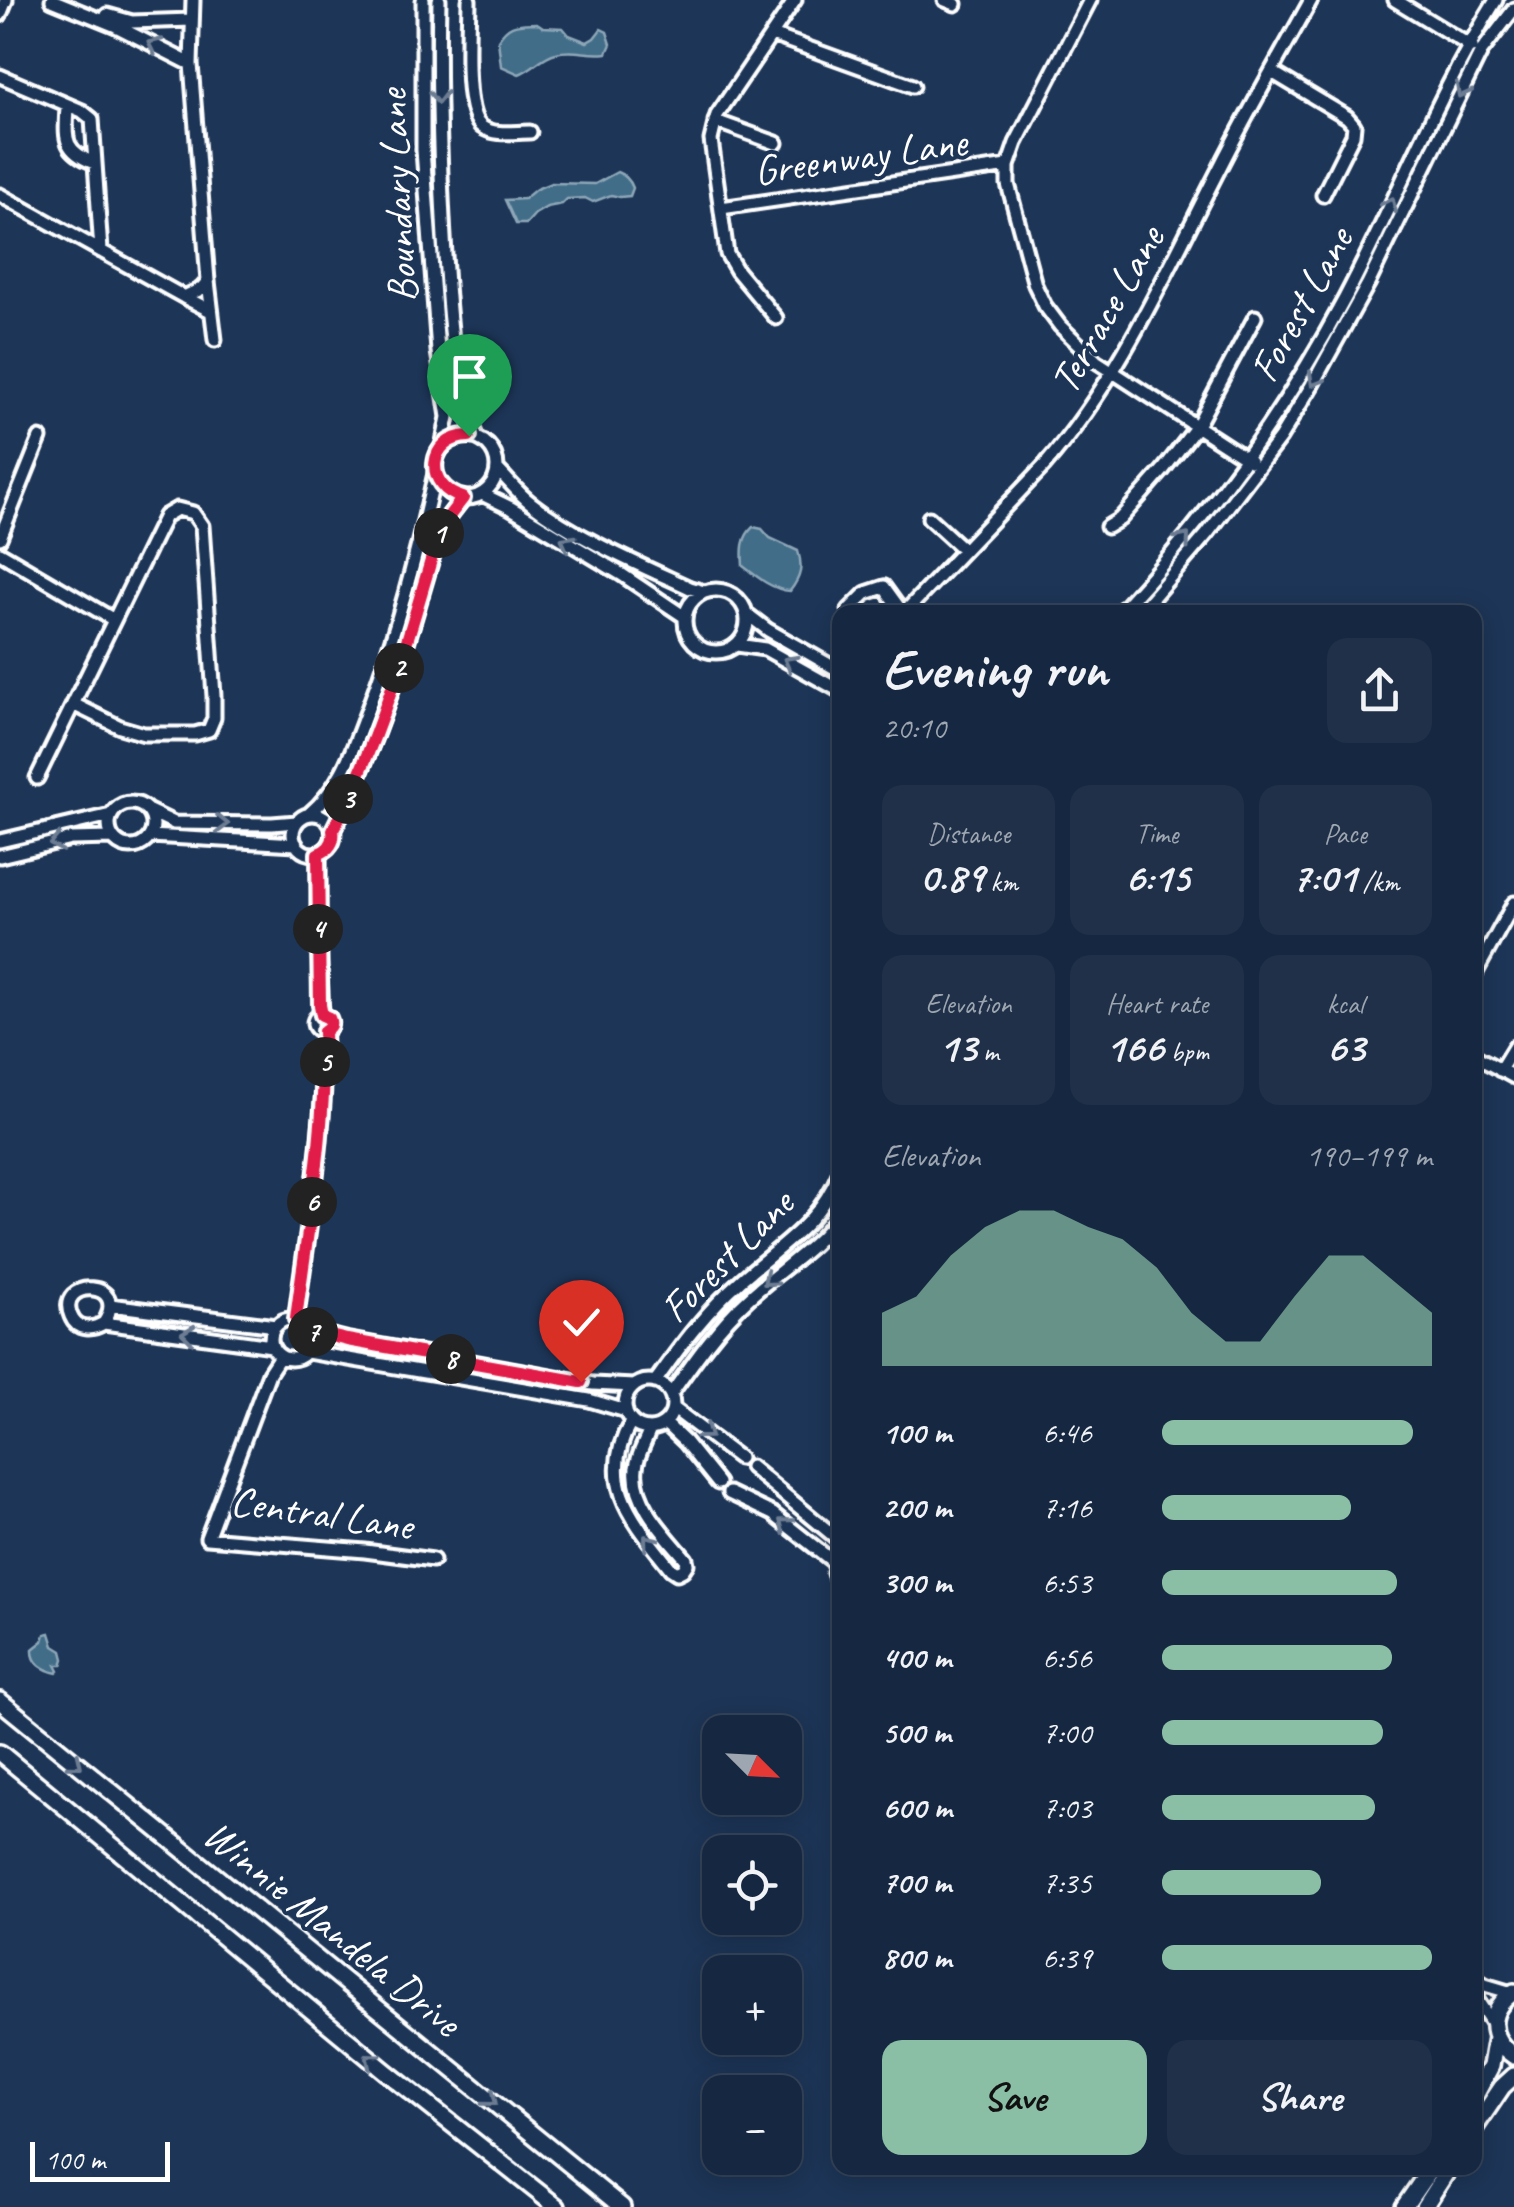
<!DOCTYPE html>
<meta charset="utf-8">
<style>
:root{--surface:#162841;--page:#1f3048;--text:#f1f3f6;--muted:#9ea6b1;--line:#35445a;--accent:#8abfa5}
body{margin:0;font-family:Caveat,sans-serif;background:var(--page);color:var(--text);height:100vh;display:flex;flex-direction:column;font-size:38px;white-space:nowrap}
*{box-sizing:border-box;margin:0}
p{font-size:32px;color:var(--muted)}
.icon{flex:none;width:55px;height:55px;fill:none;stroke:currentColor;stroke-width:2;stroke-linecap:round;stroke-linejoin:round}
.map{position:relative;flex:1;overflow:hidden}
.panel{position:absolute;left:832px;top:605px;width:650px;height:1570px;display:flex;flex-direction:column;background:var(--surface);border-radius:20px;box-shadow:0 5px 25px #0003,0 0 0 2px var(--line)}
.panel>*{flex:none}
.needle{width:65px;rotate:114deg}
.buttons{position:absolute;left:702px;top:1715px;display:grid;gap:20px}
.buttons a{display:grid;place-items:center;width:100px;height:100px;border-radius:20px;background:var(--surface);box-shadow:0 5px 25px #0003,0 0 0 2px var(--line);font-size:50px}
.scale{position:absolute;left:30px;bottom:25px;width:140px;box-sizing:border-box;padding-left:10px;border:5px solid #fff;border-top:0;font-size:28px;line-height:35px;white-space:nowrap;color:#fff;-webkit-text-stroke:8px #1d3557;paint-order:stroke}
.pin{position:absolute;display:grid;place-items:center;width:85px;height:85px;color:#fff;margin:-102px -42px;border-radius:50% 50% 50% 0;rotate:-45deg;box-shadow:0 0 10px #0007}
.pin .icon{rotate:45deg}
.km{position:absolute;width:50px;height:50px;margin:-25px;border-radius:50%;background:#222;color:#fff;font-size:28px;line-height:50px;text-align:center}
.round{display:grid;place-items:center;flex:none;width:105px;height:105px;border-radius:20px;background:var(--page)}
.summary{display:flex;align-items:center;justify-content:space-between;height:170px;padding:0 50px}
h1{font-size:55px;font-weight:700;line-height:75px}
.figures{display:grid;grid-template-columns:repeat(3,1fr);gap:15px;height:170px;padding:10px 50px}
.figures div{display:grid;align-content:center;border-radius:20px;background:var(--page);text-align:center}
.figures b{font-size:42px;font-weight:700}
.figures small{font-size:28px;font-weight:400}
.figures p{font-size:28px}
.chart{height:280px;padding:20px 50px}
.chart p{display:flex;justify-content:space-between}
.chart svg{width:100%;height:180px;margin-top:10px;fill:var(--accent);opacity:.7}
.button{display:flex;gap:20px;margin-top:auto;padding:20px 50px}
.button a{flex:1;height:115px;border-radius:20px;background:var(--accent);color:#111;font-size:40px;font-weight:700;line-height:115px;text-align:center}
.button a+a{background:var(--page);color:var(--text)}
ul{padding:0 50px;list-style:none;font-size:32px}
li{display:grid;grid-template-columns:160px 120px 1fr;align-items:center;height:75px}
li i{height:25px;border-radius:12px;background:var(--accent)}
.map>svg:first-child{display:block}
.water{fill:#426d88;stroke:#8ea7b8;stroke-width:2.5}
.lines{fill:none;stroke-linecap:round;stroke-linejoin:round}
.street-casing{stroke:#fff;stroke-width:19}
.secondary-casing{stroke:#fff;stroke-width:22}
.street{stroke:#1d3557;stroke-width:11}
.secondary{stroke:#1d3557;stroke-width:15}
.oneway{stroke:#6c7c92}
.route-casing{stroke:#fff;stroke-width:20}
.route{stroke:#e11d48;stroke-width:12}
.labels{text-anchor:middle;stroke-width:8;stroke-linejoin:round;paint-order:stroke}
.street-label{font-size:42px;fill:#fff;stroke:#1d3557}
</style>
<div class="map">
<svg width="1514" height="2207" viewBox="0 0 1514 2207">
<rect width="100%" height="100%" fill="#1d3557"/>
<filter id="ink" filterUnits="userSpaceOnUse"><feTurbulence type="fractalNoise" baseFrequency=".01" numOctaves="2"/><feDisplacementMap in="SourceGraphic" scale="20" xChannelSelector="R" yChannelSelector="G"/><feConvolveMatrix kernelMatrix="1 2 1 2 8 2 1 2 1" color-interpolation-filters="sRGB"/></filter>
<g filter="url(#ink)">
<path class="water" d="M537 23 543 27 563 28 569 35 587 42 594 38 601 29 607 32 611 44 607 53C589 56 574 48 556 53 542 56 533 69 519 74L501 66 498 40C509 22 517 24 537 23Z
M617 172C625 175 630 179 633 188L630 196 620 197 611 195 593 202 585 198 567 199 562 204 547 207 535 214 526 224H516L505 200 524 199 536 189 551 183 595 184Z
M753 527 762 529 770 538 798 551C803 567 801 577 790 591 773 590 757 577 743 566 742 551 741 538 753 527Z
M50 1633 54 1646 62 1651 64 1659 62 1665H56L59 1671 57 1673C44 1670 32 1664 33 1649L43 1641 45 1634Z"/>
<g class="lines">
<defs>
<path id="street" d="M52 0 116 26 191 64
M423 0V150L438 351 448 417 442 447
M439 0C437 85 440 170 445 255 449 316 452 379 476 436
M469 0C469 25 462 113 482 127 495 136 514 132 530 132
M945 0 955 4
M1090 0 1016 143 1008 166V184L1035 285 1045 306 1060 326 1096 361 1250 461
M1395 0 1472 47
M0 15 6 0
M107 15 132 22 192 20
M772 35 913 86
M1272 72 1347 117 1354 125 1353 135 1323 195
M0 76 82 111 92 119 101 251
M67 105C66 137 61 150 94 163
M715 121 776 143
M0 195 184 297 201 289 208 281 191 64 193 0
M721 208 1008 166
M208 281 215 340
M184 297 211 311
M776 318 737 271 727 254 711 140 717 115 795 0
M435 467a31 31 0 1 1 62 0a31 31 0 1 1-62 0Z
M498 470C509 481 519 494 531 503 576 538 638 564 690 588L704 592
M482 494 511 508 621 574 685 617
M929 518 964 550
M1107 527 1120 519 1163 470 1197 426 1255 317
M0 538 40 438
M0 553 114 620
M685 621a31 31 0 1 1 62 0a31 31 0 1 1-62 0Z
M849 610 866 593 884 587 902 612
M905 612 1044 466C1120 379 1167 270 1219 169 1248 111 1280 56 1311 0
M1120 612C1208 517 1284 413 1345 298 1397 199 1437 95 1496 0
M1140 612 1207 534 1280 438 1312 385 1368 284 1481 52 1514 9
M747 614 768 630 840 671
M737 645 765 649 840 691
M37 778 165 516 177 509 193 513 202 526 214 696V718L209 730 195 734H144L120 727 73 704
M109 825a22 22 0 1 1 44 0a22 22 0 1 1-44 0Z
M149 811 174 823 272 824 297 822
M293 834a20 20 0 1 1 40 0a20 20 0 1 1-40 0Z
M309 814C342 786 353 748 368 709 397 632 417 553 435 473
M333 830C382 738 409 636 438 536L443 524 463 498
M150 836 296 844
M0 841 111 815
M319 854 318 930 322 1015
M0 856 71 839 112 838
M1475 974 1514 903
M314 1023a8 8 0 1 1 16 0a8 8 0 1 1-16 0Z
M1475 1056 1514 1077
M1500 1070 1514 1047
M110 1305 276 1326
M271 1339a20 20 0 1 1 40 0a20 20 0 1 1-40 0Z
M296 1319C308 1224 326 1127 324 1031
M104 1323C131 1279 55 1278 71 1316 77 1331 92 1330 104 1323L272 1346
M310 1331 347 1340 593 1384 634 1386
M307 1352 589 1400 626 1411
M280 1356 269 1373 207 1538 365 1551 433 1560
M625 1405a24 24 0 1 1 48 0a24 24 0 1 1-48 0Z
M655 1382C681 1345 707 1310 741 1280 782 1244 818 1225 840 1172
M671 1394C694 1361 719 1325 749 1298 779 1270 817 1248 840 1214
M673 1408 739 1458
M631 1422C596 1483 634 1522 671 1569L677 1573 683 1570 687 1564 686 1559C666 1535 632 1502 636 1468 637 1455 646 1441 650 1429
M665 1423 685 1442 718 1483
M751 1467 840 1541
M729 1493 773 1514 836 1564
M838 1561 834 1573 840 1590
M1475 1979 1485 1985 1512 1993
M1475 1997 1494 2026"/>
<path id="secondary" d="M0 1701 622 2207
M0 1753 385 2071 557 2207
M1514 1992C1487 2010 1487 2038 1514 2056
M1475 2096 1491 2066 1496 2037
M1475 2127 1502 2087 1514 2076
M1404 2207 1431 2168
M1424 2207 1449 2168"/>
</defs>
<use href="#street" class="street-casing"/>
<use href="#secondary" class="secondary-casing"/>
<use href="#street" class="street"/>
<use href="#secondary" class="secondary"/>
</g>
<defs><path id="oneway-chevron" d="M-2-3.5L2.5 0L-2 3.5" fill="none" stroke-width="1.6" stroke-linecap="round" stroke-linejoin="round" transform="scale(2.5)"/></defs>
<g class="oneway">
<use href="#oneway-chevron" transform="translate(154 45) rotate(-154)"/>
<use href="#oneway-chevron" transform="translate(1462 91) rotate(118)"/>
<use href="#oneway-chevron" transform="translate(438 97) rotate(90)"/>
<use href="#oneway-chevron" transform="translate(1390 204) rotate(-65)"/>
<use href="#oneway-chevron" transform="translate(1315 380) rotate(120)"/>
<use href="#oneway-chevron" transform="translate(1184 539) rotate(-50)"/>
<use href="#oneway-chevron" transform="translate(567 542) rotate(-151)"/>
<use href="#oneway-chevron" transform="translate(790 662) rotate(-151)"/>
<use href="#oneway-chevron" transform="translate(222 824) rotate(1)"/>
<use href="#oneway-chevron" transform="translate(56 843) rotate(169)"/>
<use href="#oneway-chevron" transform="translate(769 1280) rotate(140)"/>
<use href="#oneway-chevron" transform="translate(188 1334) rotate(-173)"/>
<use href="#oneway-chevron" transform="translate(706 1433) rotate(37)"/>
<use href="#oneway-chevron" transform="translate(785 1524) rotate(-142)"/>
<use href="#oneway-chevron" transform="translate(649 1541) rotate(-129)"/>
<use href="#oneway-chevron" transform="translate(76 1763) rotate(39)"/>
<use href="#oneway-chevron" transform="translate(371 2059) rotate(-140)"/>
<use href="#oneway-chevron" transform="translate(491 2100) rotate(39)"/>
</g>
</g>
<g class="lines" filter="url(#ink)">
<defs>
<path id="route" d="M469 436C427 437 423 487 463 498L443 524 438 536C409 636 381 737 333 830 335 842 329 850 318 854L320 1005 322 1015 329 1018C332 1024 329 1028 324 1031 327 1127 308 1224 296 1319L306 1325 310 1331 347 1340 581 1382"/>
</defs>
<use href="#route" class="route-casing"/>
<use href="#route" class="route"/>
</g>
<g class="labels">
<g class="street-label">
<text transform="translate(860 155) rotate(-8)" y="15">Greenway Lane</text>
<text transform="translate(396 196) rotate(-93)" y="15">Boundary Lane</text>
<text transform="translate(1300 304) rotate(-61)" y="15">Forest Lane</text>
<text transform="translate(1106 309) rotate(-60)" y="15">Terrace Lane</text>
<text transform="translate(726 1255) rotate(-45)" y="15">Forest Lane</text>
<text transform="translate(322 1512) rotate(8)" y="15">Central Lane</text>
<text transform="translate(333 1927) rotate(39)" y="15">Winnie Mandela Drive</text>
</g>
</g>
</svg>
<div class="buttons">
<a><svg class="needle" viewBox="-14 -14 28 28"><path d="M0-13l5 13h-10z" fill="#e53935"/><path d="M0 13l5-13h-10z" fill="#9ea6b1"/></svg></a>
<a><svg class="icon" aria-label="locate" viewBox="0 0 24 24"><circle cx="12" cy="12" r="6"/><path d="M12 2v4M12 18v4M2 12h4M18 12h4"/></svg></a>
<a>+</a>
<a>−</a>
</div>
<div class="scale">100 m</div>
<div class="pin" style="left:469px;top:436px;background:#1e9e55"><svg class="icon" aria-label="arrive" viewBox="0 0 24 24"><path d="M6 21V4h12l-3 4 3 4H6"/></svg></div>
<div class="pin" style="left:581px;top:1382px;background:#d93025"><svg class="icon" aria-label="check" viewBox="0 0 24 24"><path d="M5 12l5 5 9-10"/></svg></div>
<b class="km" style="left:439px;top:533px">1</b>
<b class="km" style="left:399px;top:668px">2</b>
<b class="km" style="left:348px;top:799px">3</b>
<b class="km" style="left:318px;top:929px">4</b>
<b class="km" style="left:325px;top:1062px">5</b>
<b class="km" style="left:312px;top:1202px">6</b>
<b class="km" style="left:313px;top:1332px">7</b>
<b class="km" style="left:451px;top:1359px">8</b>
<section class="panel">
<div class="summary"><div><h1>Evening run</h1><p>20:10</p></div><a class="round"><svg class="icon" aria-label="share" viewBox="0 0 24 24"><path d="M12 15V3M7 8l5-5 5 5M5 13v7h14v-7"/></svg></a></div>
<div class="figures">
<div><p>Distance</p><b>0.89<small> km</small></b></div>
<div><p>Time</p><b>6:15</b></div>
<div><p>Pace</p><b>7:01<small> /km</small></b></div>
</div>
<div class="figures">
<div><p>Elevation</p><b>13<small> m</small></b></div>
<div><p>Heart rate</p><b>166<small> bpm</small></b></div>
<div><p>kcal</p><b>63</b></div>
</div>
<div class="chart"><p><span>Elevation</span>190–199 m</p>
<svg viewBox="0 0 160 44" preserveAspectRatio="none"><path d="M0 44V31L10 27L20 17L30 10L40 6L50 6L60 10L70 13L80 20L90 31L100 38L110 38L120 27L130 17L140 17L150 24L160 31V44z"/></svg>
</div>
<ul>
<li><b>100 m</b>6:46<i style="width:93%"></i></li>
<li><b>200 m</b>7:16<i style="width:70%"></i></li>
<li><b>300 m</b>6:53<i style="width:87%"></i></li>
<li><b>400 m</b>6:56<i style="width:85%"></i></li>
<li><b>500 m</b>7:00<i style="width:82%"></i></li>
<li><b>600 m</b>7:03<i style="width:79%"></i></li>
<li><b>700 m</b>7:35<i style="width:59%"></i></li>
<li><b>800 m</b>6:39<i style="width:100%"></i></li>
</ul>
<div class="button"><a>Save</a><a>Share</a></div>
</section>
</div>
